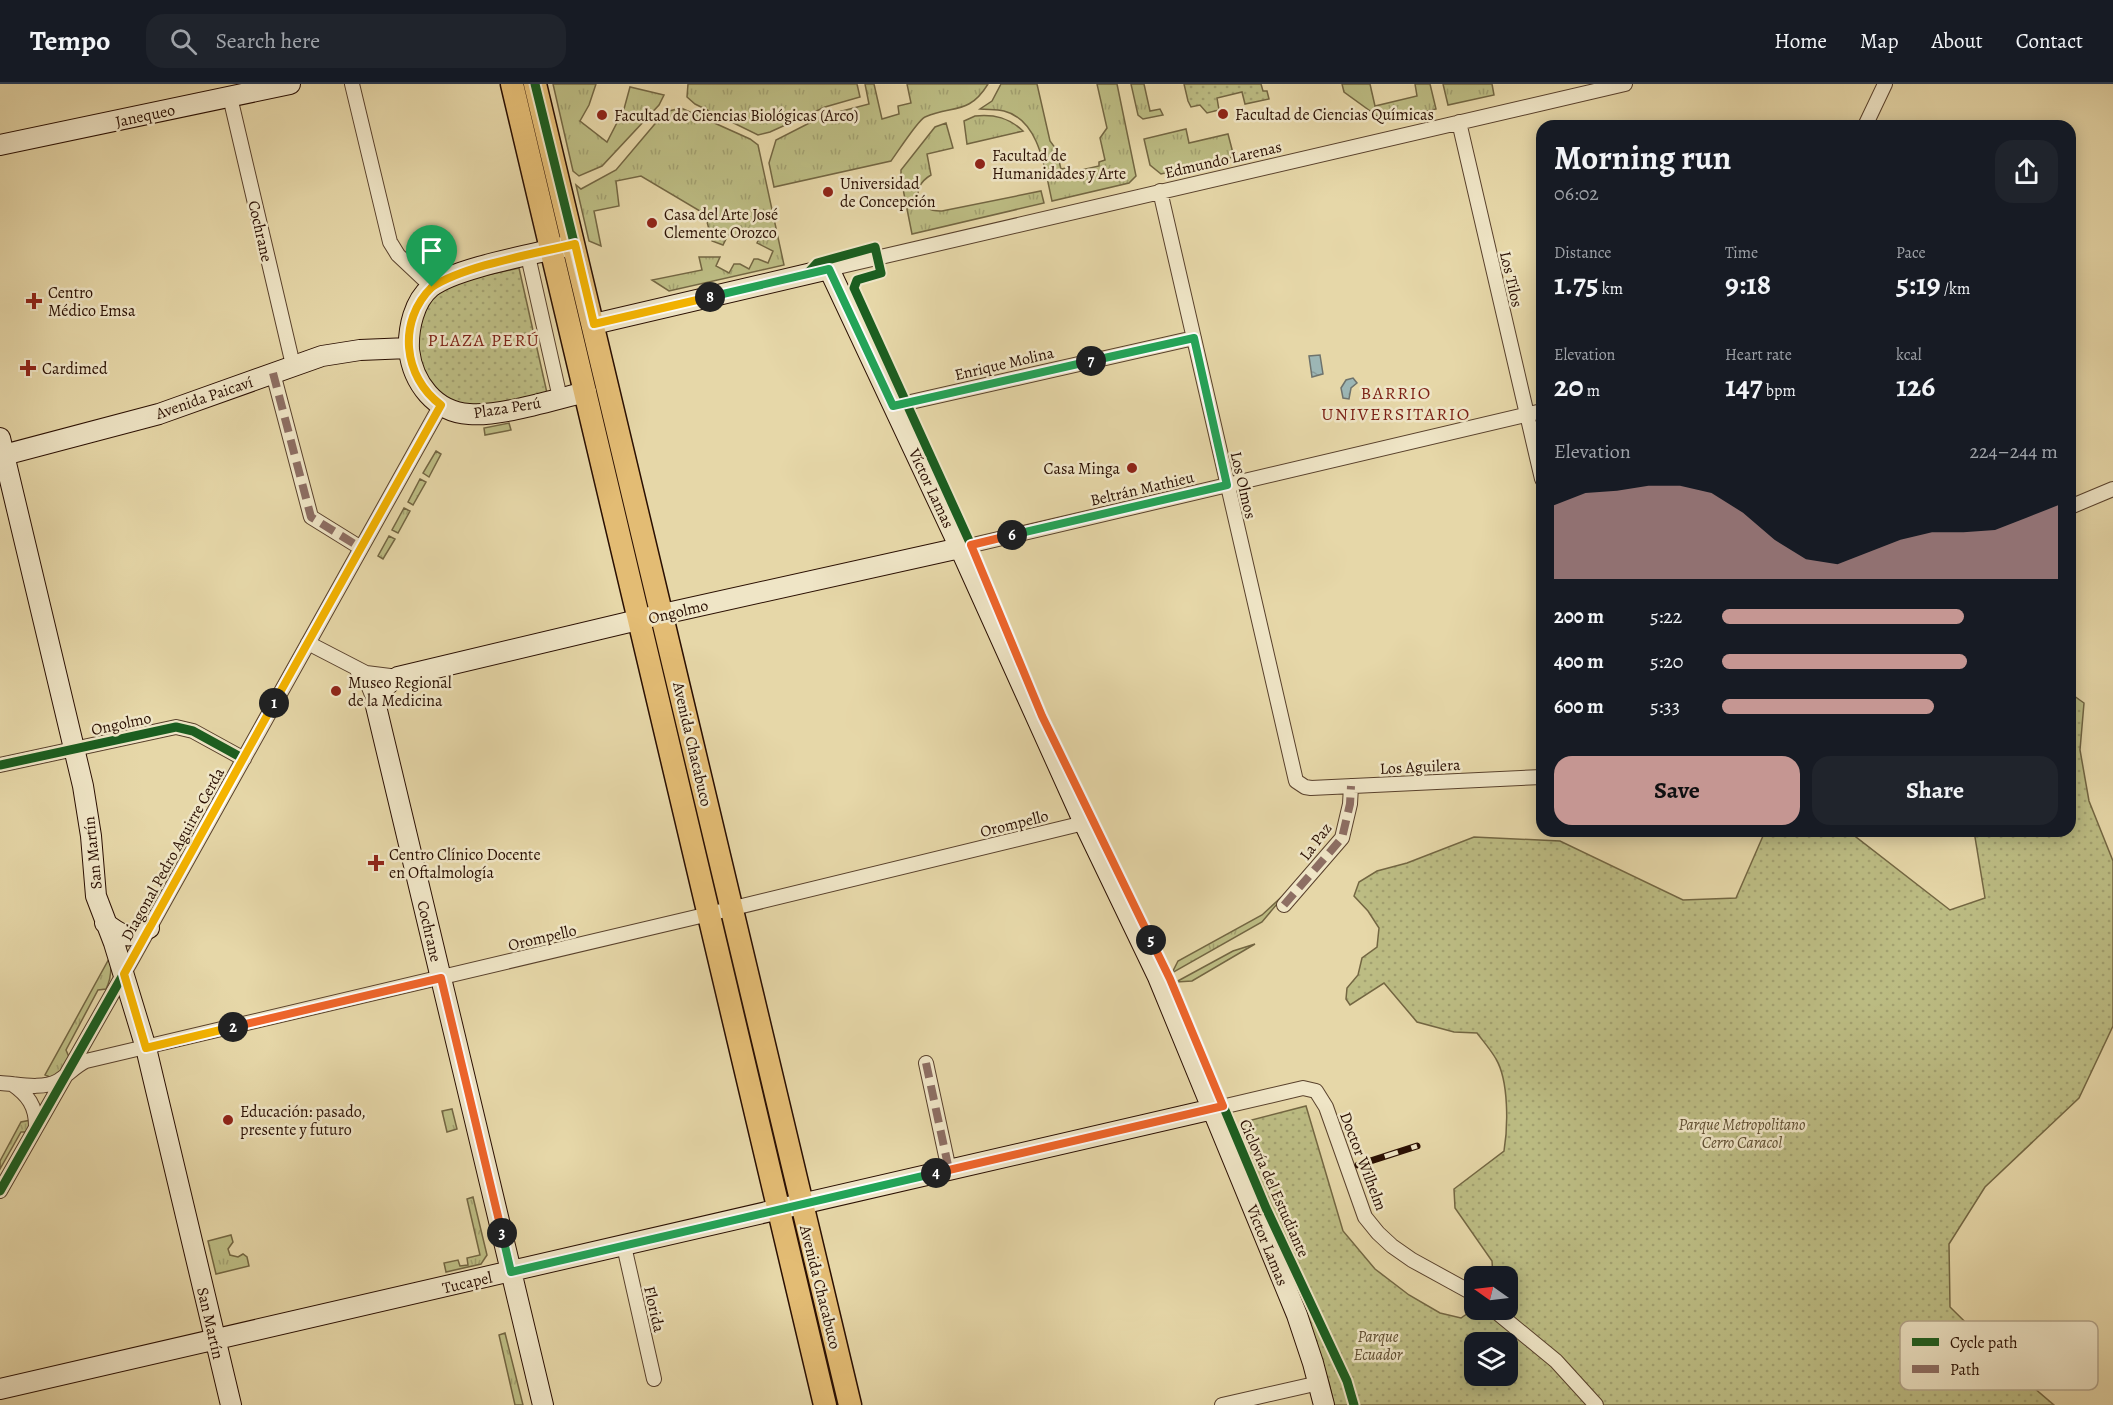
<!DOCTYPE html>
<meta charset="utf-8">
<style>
:root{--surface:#171b24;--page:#20242c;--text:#f1f3f6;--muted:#9ea1a6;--line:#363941;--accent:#c59692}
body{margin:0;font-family:Alegreya,serif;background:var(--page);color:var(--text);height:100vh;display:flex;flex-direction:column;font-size:22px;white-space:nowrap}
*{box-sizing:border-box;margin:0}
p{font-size:20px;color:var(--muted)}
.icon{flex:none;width:33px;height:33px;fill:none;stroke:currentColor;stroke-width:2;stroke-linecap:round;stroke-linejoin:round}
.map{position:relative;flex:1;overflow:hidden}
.drawer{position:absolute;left:1536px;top:36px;width:540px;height:717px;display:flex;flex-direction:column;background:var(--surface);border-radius:18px;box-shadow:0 3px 15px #0003}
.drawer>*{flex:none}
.needle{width:39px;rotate:284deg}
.buttons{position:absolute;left:1464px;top:1182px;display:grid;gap:12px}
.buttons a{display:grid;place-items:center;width:54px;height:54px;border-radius:12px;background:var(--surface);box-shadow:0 3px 15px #0003;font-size:30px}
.pin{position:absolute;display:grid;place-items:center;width:51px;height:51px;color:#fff;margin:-62px -26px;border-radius:50% 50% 50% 0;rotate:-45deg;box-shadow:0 0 6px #0007}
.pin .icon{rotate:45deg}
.km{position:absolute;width:30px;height:30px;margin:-15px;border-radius:50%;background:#222;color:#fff;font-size:16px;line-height:30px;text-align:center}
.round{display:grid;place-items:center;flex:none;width:63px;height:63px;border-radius:18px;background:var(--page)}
.overview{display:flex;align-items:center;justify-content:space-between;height:102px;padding:0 18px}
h1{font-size:33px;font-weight:700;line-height:45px}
.figures{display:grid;grid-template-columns:repeat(3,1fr);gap:9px;height:102px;padding:6px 18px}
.figures div{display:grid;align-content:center}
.figures b{font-size:30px;font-weight:700}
.figures small{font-size:16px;font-weight:400}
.figures p{font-size:16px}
.chart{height:168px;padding:12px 18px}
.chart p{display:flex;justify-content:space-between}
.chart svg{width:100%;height:108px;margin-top:6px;fill:var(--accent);opacity:.7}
.cta{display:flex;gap:12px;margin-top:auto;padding:12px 18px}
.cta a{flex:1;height:69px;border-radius:18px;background:var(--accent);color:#111;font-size:24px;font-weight:700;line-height:69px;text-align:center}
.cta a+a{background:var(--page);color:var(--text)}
ul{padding:0 18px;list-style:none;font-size:20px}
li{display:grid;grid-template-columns:96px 72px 1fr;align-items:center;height:45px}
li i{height:15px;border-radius:8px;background:var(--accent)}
header{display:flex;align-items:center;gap:36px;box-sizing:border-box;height:84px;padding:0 30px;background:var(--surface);border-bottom:2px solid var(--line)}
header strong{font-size:28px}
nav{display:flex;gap:33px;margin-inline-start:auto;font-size:21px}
.search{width:420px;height:54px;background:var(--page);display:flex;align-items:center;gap:15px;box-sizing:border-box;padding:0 21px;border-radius:18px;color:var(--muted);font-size:22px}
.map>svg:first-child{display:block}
.grass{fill:url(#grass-tufts);stroke:#736642;stroke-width:1.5}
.park{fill:url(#park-dots);stroke:#736642;stroke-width:1.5;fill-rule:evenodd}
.water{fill:url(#water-ripples);stroke:#6e736d;stroke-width:1.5}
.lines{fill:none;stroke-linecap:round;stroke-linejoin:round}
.street-casing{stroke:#59412c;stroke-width:16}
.secondary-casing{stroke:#2a0f02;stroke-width:22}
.primary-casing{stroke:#2a0f02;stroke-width:25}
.street{stroke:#efe5c6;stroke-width:14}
.secondary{stroke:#efe5c6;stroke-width:20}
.primary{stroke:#e3bc74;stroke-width:22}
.rail-casing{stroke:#2a0f02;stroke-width:7}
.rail{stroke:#efe5c6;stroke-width:4.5;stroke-dasharray:14;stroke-linecap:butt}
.quiet{stroke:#8d6e63;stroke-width:8;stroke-dasharray:15 8;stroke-linecap:butt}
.cycleway-casing{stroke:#efe5c6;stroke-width:13}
.cycleway{stroke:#1b5e20;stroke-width:9}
.split-1-casing{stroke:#fff;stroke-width:12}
.split-2-casing{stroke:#fff;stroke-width:12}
.split-3-casing{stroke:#fff;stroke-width:12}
.split-4-casing{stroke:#fff;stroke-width:12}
.split-5-casing{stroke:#fff;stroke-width:12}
.split-6-casing{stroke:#fff;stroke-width:12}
.split-7-casing{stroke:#fff;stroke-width:12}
.split-8-casing{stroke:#fff;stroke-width:12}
.split-9-casing{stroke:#fff;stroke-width:12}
.split-1{stroke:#f5b400;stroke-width:8}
.split-2{stroke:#f5b400;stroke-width:8}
.split-3{stroke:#f0652b;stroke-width:8}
.split-4{stroke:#22a559;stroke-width:8}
.split-5{stroke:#f0652b;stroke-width:8}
.split-6{stroke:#f0652b;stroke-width:8}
.split-7{stroke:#22a559;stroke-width:8}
.split-8{stroke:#22a559;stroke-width:8}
.split-9{stroke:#f5b400;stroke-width:8}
.poi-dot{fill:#8f2418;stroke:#efe5c6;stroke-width:2}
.labels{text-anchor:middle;stroke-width:5;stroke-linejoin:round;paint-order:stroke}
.poi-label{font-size:16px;fill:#2a0f02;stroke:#efe5c6;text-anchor:start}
.street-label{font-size:16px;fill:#2a0f02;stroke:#efe5c6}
.park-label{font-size:16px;font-style:italic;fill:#5d4c2f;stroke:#efe5c6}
.neighbourhood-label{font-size:18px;letter-spacing:1.5px;fill:#7a1f14;stroke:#efe5c6}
.key{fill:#efe5c6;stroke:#b4a58b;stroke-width:1.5}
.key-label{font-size:16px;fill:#2a0f02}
</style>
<header>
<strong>Tempo</strong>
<div class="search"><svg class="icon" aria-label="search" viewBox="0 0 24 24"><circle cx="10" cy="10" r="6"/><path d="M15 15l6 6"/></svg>Search here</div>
<nav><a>Home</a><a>Map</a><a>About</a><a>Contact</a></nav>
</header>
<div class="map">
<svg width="2113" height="1321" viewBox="0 0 2113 1321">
<defs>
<pattern id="grass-tufts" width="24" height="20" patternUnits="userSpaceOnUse" patternTransform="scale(1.5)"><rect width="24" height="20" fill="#bcbc83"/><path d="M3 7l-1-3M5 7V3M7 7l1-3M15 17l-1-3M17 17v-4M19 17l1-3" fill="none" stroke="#a2a070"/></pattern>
<pattern id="park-dots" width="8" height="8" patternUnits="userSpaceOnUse" patternTransform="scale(1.5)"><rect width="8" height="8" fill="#bcbc83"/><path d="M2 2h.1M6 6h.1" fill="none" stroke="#a2a070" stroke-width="1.8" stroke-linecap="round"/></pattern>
<pattern id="water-ripples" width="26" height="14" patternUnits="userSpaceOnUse" patternTransform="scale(1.5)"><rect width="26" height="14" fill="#9cb6b5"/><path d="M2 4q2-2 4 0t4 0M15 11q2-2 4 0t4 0" fill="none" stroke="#879b9a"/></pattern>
</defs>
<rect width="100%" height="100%" fill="#e6d7a8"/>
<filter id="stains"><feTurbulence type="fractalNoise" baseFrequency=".00333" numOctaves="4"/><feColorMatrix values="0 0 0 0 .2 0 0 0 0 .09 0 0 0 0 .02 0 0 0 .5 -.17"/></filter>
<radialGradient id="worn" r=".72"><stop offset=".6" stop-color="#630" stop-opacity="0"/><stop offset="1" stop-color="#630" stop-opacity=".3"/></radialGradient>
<path class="grass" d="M553 0H596L589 21 580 37 607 58 624 25 630 3 664 11 659 21 602 82 579 92 573 87Z
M688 0H857L860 13 825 23 770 48 758 51 695 20 687 13Z
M865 0H874L882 35 899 30 898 22 911 19 907 0H988C969 31 953 21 925 33 918 36 897 69 891 77L774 103 769 79 776 56 823 32 869 20Z
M1001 0H1037L1050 57 1056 65 1061 85 1066 84 1068 89 1099 82V78L1105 76 1100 54 1107 44 1097 0H1117L1136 92 1129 99 1052 117C1045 87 1040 36 1004 27 996 25 988 26 980 25L992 17Z
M1131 0H1144L1150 27 1160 25 1163 31 1143 35 1138 31Z
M1342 0H1370L1375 22 1417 12 1415 0H1430L1436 25 1384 37 1344 8Z
M1443 0H1492L1494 11 1448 21Z
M681 24 750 55 758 61 784 181 669 207 652 196 702 186 699 173H720L716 182 729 189 734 180H740L749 185 754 175H758L768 179 773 167 757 159 760 153 745 147 741 154 729 149 723 161 712 157 705 130 641 92 616 97 619 122 594 127 601 162 589 157 576 101 581 105 616 86 665 28Z
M975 32C995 30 1009 34 1023 47L967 60 964 37Z
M946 39 953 64 927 70 931 91C909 104 916 128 942 127L1041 107 1044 119 912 150 901 95V86L935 43Z
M1186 45 1189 59 1228 50 1234 73 1161 90 1150 81 1144 55Z
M509 339 511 346 485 351 484 344Z
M436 367 441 370 429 393 423 389Z
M420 395 426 398 413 421 408 418Z
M404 424 410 427 398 449 392 446Z
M389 452 395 455 383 475 378 472Z
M1287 808 1262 838 1172 889 1178 877 1262 831Z
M1255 860 1192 897 1176 898 1233 867Z
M110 873C112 885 111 895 106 905L98 906 66 966 69 973 60 988 52 994 45 991Z
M452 1025 457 1045 447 1048 442 1027Z
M31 1036 27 1048H21L0 1085V1077L21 1038Z
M473 1113 487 1171 481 1180 446 1188 444 1179 458 1176 460 1182 468 1181 467 1174 480 1171 467 1115Z
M231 1151 233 1158 228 1165 230 1171 238 1173 243 1170 247 1173 249 1182 216 1190 208 1157Z
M505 1249 523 1321H515L499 1251Z"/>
<path class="park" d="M1184 0H1261L1263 7H1267L1269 15 1245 20 1242 8 1217 14 1219 26 1207 29 1200 21 1191 23 1188 17Z
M519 184 547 309 494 321 468 323 445 315 425 295 415 258 427 218 441 206 469 195Z
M2070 609 2084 619 2080 666 2089 717 2113 777V942L2079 1014 1985 1103 1949 1160 1950 1223 2021 1293 2054 1321H1334L1329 1299 1243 1055 1240 1039 1306 1022 1343 1147 1375 1185 1409 1211 1440 1229 1461 1234 1474 1225 1508 1226V1192H1493L1492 1177 1455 1124 1454 1105 1504 1067C1508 1043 1509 997 1496 975 1491 966 1483 957 1477 949L1454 948 1417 938 1384 899 1350 921 1346 915 1347 904 1358 891 1362 874 1377 863 1379 844 1368 827 1354 812 1359 798 1377 787 1407 779 1474 753 1560 757 1683 816 1736 814 1763 752 1762 747H1846L1852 750 1950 826 1985 814 1974 747H2070ZM1474 1258H1508V1292H1474Z"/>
<path class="water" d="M1320 271 1323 290 1312 293 1309 272Z
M1353 294 1357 299 1351 304 1349 315 1343 314 1341 304 1346 296Z"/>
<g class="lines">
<defs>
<path id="street" d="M352 0 390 158 398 171 432 203
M230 13 293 281
M1459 38 1542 395
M1865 42 1885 0
M1160 107 1296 697 1305 703 1311 704 1542 693
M528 172 560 314
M829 185 1625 0
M273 289 311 433 361 464
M893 322 1194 254
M2070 423 2113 405
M960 464 1542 327
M308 559 366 589 398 593
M357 586 368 601 375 618
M0 681 176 643 193 647 244 675
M1284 821 1342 754 1350 720 1351 702
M926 979 949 1086
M0 999C18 1000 41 1006 58 997 68 991 75 982 86 977L709 830 1084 739
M12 1000C28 1011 36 1022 36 1042
M1213 1025 1303 1004 1316 1007 1326 1023 1365 1133 1378 1149 1392 1162 1412 1176 1474 1210
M0 1107 132 875 441 321
M624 1162 654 1295
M1494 1226 1556 1277 1596 1321
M1222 1321 1319 1299"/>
<path id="secondary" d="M0 61 290 0
M567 162C535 170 455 184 431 203 414 217 408 244 409 266 413 299 435 328 469 330 500 333 555 315 586 308
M594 240 829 185 960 464 1084 739 1158 893 1297 1231 1313 1279 1324 1321
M0 354 83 702 91 752 96 812 114 859 146 964 231 1321
M0 372 159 330 322 272 360 266 409 264
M105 839C123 853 129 856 149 844
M0 1305 1213 1025
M543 1321 375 618C380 607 386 599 398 593L663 530 960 464"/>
<path id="primary" d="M512 0 825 1321
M535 0C643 440 742 881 850 1321"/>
</defs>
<use href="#street" class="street-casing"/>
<use href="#secondary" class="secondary-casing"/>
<use href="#primary" class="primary-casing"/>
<use href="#street" class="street"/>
<use href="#secondary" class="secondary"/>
<use href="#primary" class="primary"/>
<defs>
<path id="rail" d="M1358 1081 1417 1062"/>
</defs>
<use href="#rail" class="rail-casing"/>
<use href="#rail" class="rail"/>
<path class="quiet" d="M273 289 311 433 361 464
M1284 821 1342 754 1350 720 1351 702
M926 979 949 1086"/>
<defs>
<path id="cycleway" d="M535 0 594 240 806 191 817 179 875 163 881 189 857 196 854 204 971 461 1042 632 1170 895 1266 1124 1347 1297 1354 1321
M0 681 176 643 193 647 244 675
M0 1107 132 875 441 321"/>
</defs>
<use href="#cycleway" class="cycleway-casing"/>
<use href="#cycleway" class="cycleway"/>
</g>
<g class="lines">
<defs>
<path id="split-1" d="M274 619 441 321C403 293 397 237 432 203"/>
<path id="split-2" d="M233 943 146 964 124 890 274 619"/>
<path id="split-3" d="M233 943 441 894 502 1149"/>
<path id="split-4" d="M502 1149 511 1188 936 1089"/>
<path id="split-5" d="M936 1089 1223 1022 1170 895 1151 856"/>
<path id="split-6" d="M1012 451 971 461 1042 632 1151 856"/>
<path id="split-7" d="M1012 451 1227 401 1194 254 1091 277"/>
<path id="split-8" d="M710 213 829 185 893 322 1091 277"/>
<path id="split-9" d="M432 203C466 181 534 170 575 160L594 240 710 213"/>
</defs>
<use href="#split-1" class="split-1-casing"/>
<use href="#split-2" class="split-2-casing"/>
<use href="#split-3" class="split-3-casing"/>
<use href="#split-4" class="split-4-casing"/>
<use href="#split-5" class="split-5-casing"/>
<use href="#split-6" class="split-6-casing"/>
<use href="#split-7" class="split-7-casing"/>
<use href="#split-8" class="split-8-casing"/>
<use href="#split-9" class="split-9-casing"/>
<use href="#split-1" class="split-1"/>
<use href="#split-2" class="split-2"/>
<use href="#split-3" class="split-3"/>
<use href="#split-4" class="split-4"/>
<use href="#split-5" class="split-5"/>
<use href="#split-6" class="split-6"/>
<use href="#split-7" class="split-7"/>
<use href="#split-8" class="split-8"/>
<use href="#split-9" class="split-9"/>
</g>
<g class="poi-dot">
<circle cx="1223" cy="30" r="6"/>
<circle cx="602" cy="31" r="6"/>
<circle cx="980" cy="80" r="6"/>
<circle cx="828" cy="108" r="6"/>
<circle cx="652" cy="139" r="6"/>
<path d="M31 208h6v6h6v6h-6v6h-6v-6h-6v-6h6z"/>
<path d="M25 275h6v6h6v6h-6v6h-6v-6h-6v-6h6z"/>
<circle cx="1132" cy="384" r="6"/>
<circle cx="336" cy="607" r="6"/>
<path d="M373 770h6v6h6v6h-6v6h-6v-6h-6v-6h6z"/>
<circle cx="228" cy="1036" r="6"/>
</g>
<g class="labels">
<g class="poi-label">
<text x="1235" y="36">Facultad de Ciencias Químicas</text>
<text x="614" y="37">Facultad de Ciencias Biológicas (Arco)</text>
<text x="992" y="77">Facultad de<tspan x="992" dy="18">Humanidades y Arte</tspan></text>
<text x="840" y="105">Universidad<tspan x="840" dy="18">de Concepción</tspan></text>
<text x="664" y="136">Casa del Arte José<tspan x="664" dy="18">Clemente Orozco</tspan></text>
<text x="48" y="214">Centro<tspan x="48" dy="18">Médico Emsa</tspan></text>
<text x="42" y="290">Cardimed</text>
<text x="1120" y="390" text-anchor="end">Casa Minga</text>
<text x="348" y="604">Museo Regional<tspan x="348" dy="18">de la Medicina</tspan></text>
<text x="389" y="776">Centro Clínico Docente<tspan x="389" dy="18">en Oftalmología</tspan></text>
<text x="240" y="1033">Educación: pasado,<tspan x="240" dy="18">presente y futuro</tspan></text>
</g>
<g class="street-label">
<text transform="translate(145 31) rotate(-12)" y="6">Janequeo</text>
<text transform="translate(1223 75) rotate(-13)" y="6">Edmundo Larenas</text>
<text transform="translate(261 147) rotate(77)" y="6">Cochrane</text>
<text transform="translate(1512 195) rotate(77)" y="6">Los Tilos</text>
<text transform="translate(1004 279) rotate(-13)" y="6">Enrique Molina</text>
<text transform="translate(204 313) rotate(-19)" y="6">Avenida Paicaví</text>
<text transform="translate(507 323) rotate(-9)" y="6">Plaza Perú</text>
<text transform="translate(1244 401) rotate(77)" y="6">Los Olmos</text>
<text transform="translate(932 404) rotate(65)" y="6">Víctor Lamas</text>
<text transform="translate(1142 404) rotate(-13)" y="6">Beltrán Mathieu</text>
<text transform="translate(678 527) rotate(-13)" y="6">Ongolmo</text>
<text transform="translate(121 639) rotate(-12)" y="6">Ongolmo</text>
<text transform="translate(693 660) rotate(77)" y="6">Avenida Chacabuco</text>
<text transform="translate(1420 682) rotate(-3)" y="6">Los Aguilera</text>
<text transform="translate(1014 739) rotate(-14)" y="6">Orompello</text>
<text transform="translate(1315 757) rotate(-53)" y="6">La Paz</text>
<text transform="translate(92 769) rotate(-96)" y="6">San Martín</text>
<text transform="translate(172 770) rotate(-61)" y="6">Diagonal Pedro Aguirre Cerda</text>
<text transform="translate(430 847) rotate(77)" y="6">Cochrane</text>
<text transform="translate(542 853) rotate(-13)" y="6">Orompello</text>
<text transform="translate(1364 1077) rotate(69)" y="6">Doctor Wilhelm</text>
<text transform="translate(1275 1104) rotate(66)" y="6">Ciclovía del Estudiante</text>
<text transform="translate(1268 1161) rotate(68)" y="6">Víctor Lamas</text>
<text transform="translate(467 1198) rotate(-13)" y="6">Tucapel</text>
<text transform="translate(821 1203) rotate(76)" y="6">Avenida Chacabuco</text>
<text transform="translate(655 1225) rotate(77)" y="6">Florida</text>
<text transform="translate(211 1239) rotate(77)" y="6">San Martín</text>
</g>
<g class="park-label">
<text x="1742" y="1046">Parque Metropolitano<tspan x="1742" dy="18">Cerro Caracol</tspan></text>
<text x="1378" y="1258">Parque<tspan x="1378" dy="18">Ecuador</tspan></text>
</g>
<g class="neighbourhood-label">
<text x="484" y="262">PLAZA PERÚ</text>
<text x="1396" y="315">BARRIO<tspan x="1396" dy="21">UNIVERSITARIO</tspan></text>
</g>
</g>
<rect x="1900" y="1237" width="198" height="69" rx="9" class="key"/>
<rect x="1912" y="1254" width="27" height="8" fill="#1b5e20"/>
<rect x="1912" y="1281" width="27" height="8" fill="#8d6e63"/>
<g class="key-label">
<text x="1950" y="1264">Cycle path</text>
<text x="1950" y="1291">Path</text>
</g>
<rect width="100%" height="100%" filter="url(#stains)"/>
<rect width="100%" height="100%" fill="url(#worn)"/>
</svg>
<div class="buttons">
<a><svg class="needle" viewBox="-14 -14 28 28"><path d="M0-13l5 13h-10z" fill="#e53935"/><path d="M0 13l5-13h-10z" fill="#9ea1a6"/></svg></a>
<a><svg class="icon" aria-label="layers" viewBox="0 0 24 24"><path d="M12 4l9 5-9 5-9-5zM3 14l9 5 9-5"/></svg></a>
</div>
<div class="pin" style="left:432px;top:203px;background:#1e9e55"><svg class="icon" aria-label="arrive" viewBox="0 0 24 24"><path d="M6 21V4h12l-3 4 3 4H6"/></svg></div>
<b class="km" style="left:274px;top:619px">1</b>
<b class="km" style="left:233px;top:943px">2</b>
<b class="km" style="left:502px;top:1149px">3</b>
<b class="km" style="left:936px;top:1089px">4</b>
<b class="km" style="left:1151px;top:856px">5</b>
<b class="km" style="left:1012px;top:451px">6</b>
<b class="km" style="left:1091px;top:277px">7</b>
<b class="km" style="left:710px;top:213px">8</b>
<section class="drawer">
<div class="overview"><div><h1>Morning run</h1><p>06:02</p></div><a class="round"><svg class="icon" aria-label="share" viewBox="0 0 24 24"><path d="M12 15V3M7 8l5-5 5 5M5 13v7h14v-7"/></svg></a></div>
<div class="figures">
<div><p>Distance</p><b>1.75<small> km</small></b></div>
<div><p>Time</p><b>9:18</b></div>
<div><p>Pace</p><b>5:19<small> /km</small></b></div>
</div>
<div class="figures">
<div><p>Elevation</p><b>20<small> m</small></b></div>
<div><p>Heart rate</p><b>147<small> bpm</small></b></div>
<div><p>kcal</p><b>126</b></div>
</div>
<div class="chart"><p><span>Elevation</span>224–244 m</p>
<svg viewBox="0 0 160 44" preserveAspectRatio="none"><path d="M0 44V14L10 9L20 8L30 6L40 6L50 9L60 17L70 28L80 36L90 38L100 33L110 28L120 25L130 25L140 24L150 19L160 14V44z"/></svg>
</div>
<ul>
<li><b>200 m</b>5:22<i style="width:72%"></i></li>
<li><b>400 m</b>5:20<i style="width:73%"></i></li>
<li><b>600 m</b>5:33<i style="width:63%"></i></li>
</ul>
<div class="cta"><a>Save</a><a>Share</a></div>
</section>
</div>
